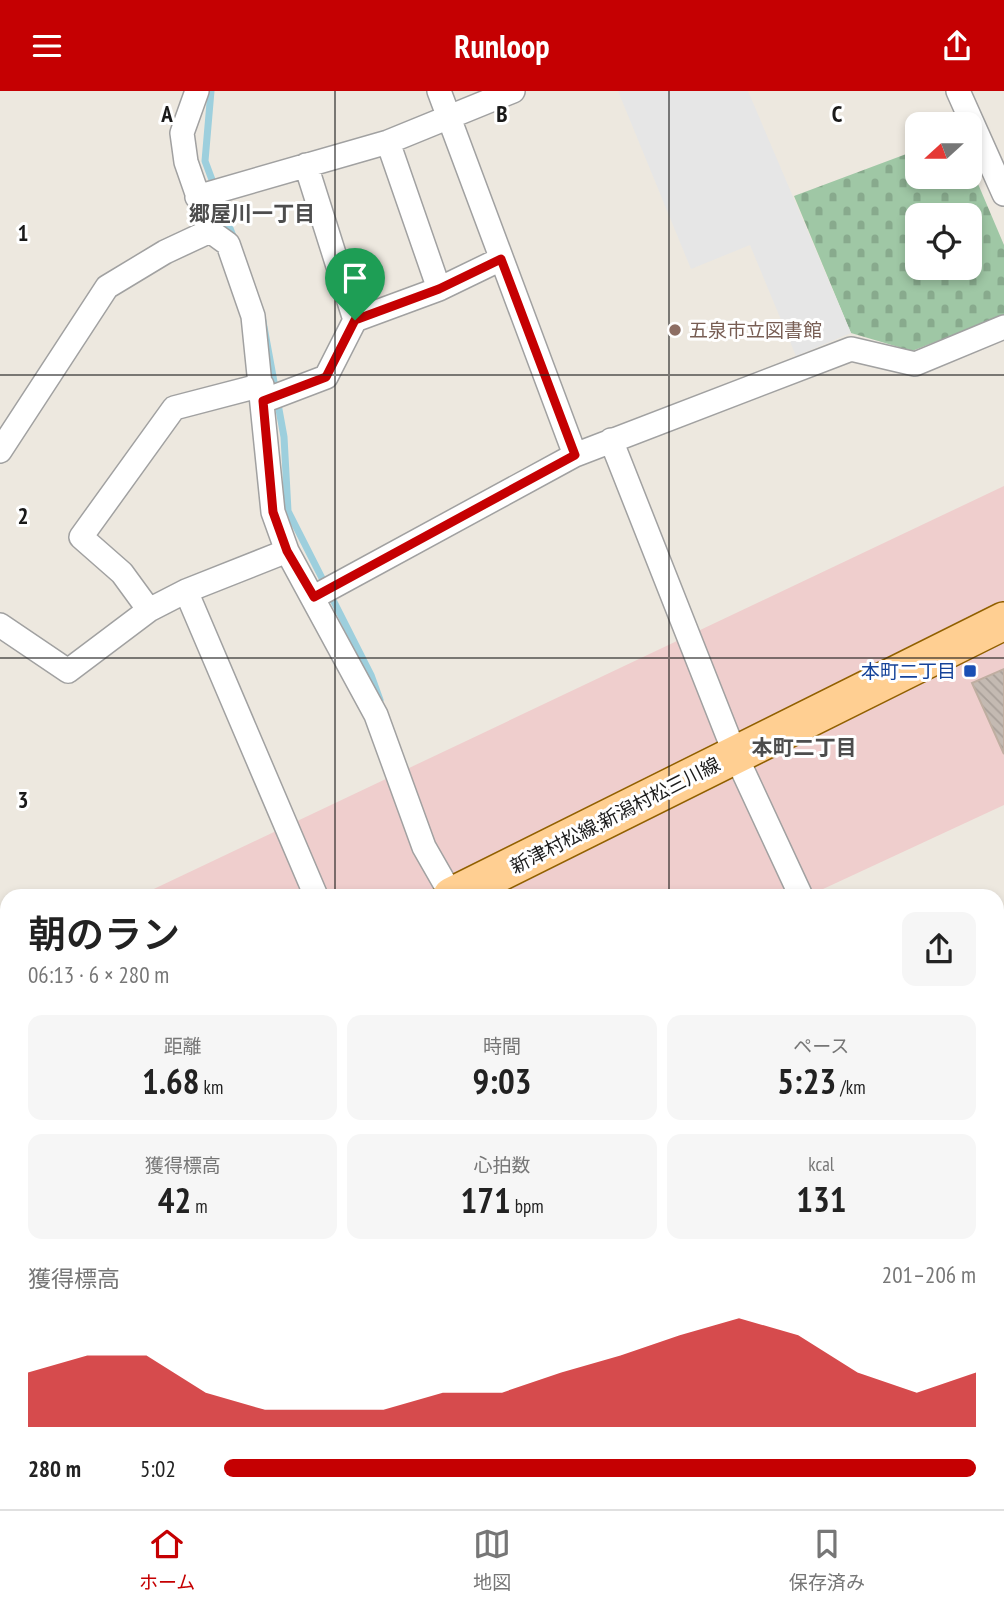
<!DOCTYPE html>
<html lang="ja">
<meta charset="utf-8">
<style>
:root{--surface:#fff;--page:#f6f6f6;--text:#222;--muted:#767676;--line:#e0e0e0;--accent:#c50002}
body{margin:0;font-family:"PT Sans Narrow","Noto Sans JP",sans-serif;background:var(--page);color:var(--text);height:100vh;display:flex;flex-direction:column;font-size:26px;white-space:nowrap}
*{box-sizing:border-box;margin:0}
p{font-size:23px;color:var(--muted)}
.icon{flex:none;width:38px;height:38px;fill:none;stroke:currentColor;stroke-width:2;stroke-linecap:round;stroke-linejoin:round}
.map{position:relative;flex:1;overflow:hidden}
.side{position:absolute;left:0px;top:798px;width:1004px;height:621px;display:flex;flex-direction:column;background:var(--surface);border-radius:21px 21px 0 0;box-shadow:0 4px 10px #0003}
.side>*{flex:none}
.needle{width:46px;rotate:249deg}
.buttons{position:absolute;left:905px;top:21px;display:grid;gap:14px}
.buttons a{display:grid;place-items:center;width:77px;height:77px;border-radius:14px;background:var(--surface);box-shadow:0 4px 10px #0003;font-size:35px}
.pin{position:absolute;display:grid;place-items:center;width:60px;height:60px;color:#fff;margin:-72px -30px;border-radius:50% 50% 50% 0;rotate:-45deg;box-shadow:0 0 7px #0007}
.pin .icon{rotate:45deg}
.round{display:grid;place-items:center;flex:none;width:74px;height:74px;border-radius:14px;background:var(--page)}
.overview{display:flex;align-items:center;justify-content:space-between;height:119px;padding:0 28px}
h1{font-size:38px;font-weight:600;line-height:52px}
.figures{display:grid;grid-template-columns:repeat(3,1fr);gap:10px;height:119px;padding:7px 28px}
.figures div{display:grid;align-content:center;border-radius:14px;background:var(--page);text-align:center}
.figures b{font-size:35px;font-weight:600}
.figures small{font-size:19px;font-weight:400}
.figures p{font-size:19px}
.chart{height:196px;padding:14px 28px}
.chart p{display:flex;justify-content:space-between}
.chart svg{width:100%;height:126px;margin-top:7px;fill:var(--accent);opacity:.7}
ul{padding:0 28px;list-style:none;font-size:23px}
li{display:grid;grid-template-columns:112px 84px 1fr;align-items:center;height:52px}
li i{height:18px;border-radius:9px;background:var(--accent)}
header{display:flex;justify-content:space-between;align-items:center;height:91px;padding:0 28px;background:var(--accent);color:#fff;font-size:32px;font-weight:600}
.tab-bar{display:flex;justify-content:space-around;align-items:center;height:98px;border-top:2px solid var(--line);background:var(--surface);font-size:19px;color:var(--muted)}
.tab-bar a{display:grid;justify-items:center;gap:4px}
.tab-bar .current{color:var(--accent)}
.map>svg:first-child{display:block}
.commercial{fill:#efcecd}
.cemetery{fill:url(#cemetery-stones);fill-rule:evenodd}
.parking{fill:#e6e6e6}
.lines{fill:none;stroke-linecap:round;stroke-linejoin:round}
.stream{stroke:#9dcfdd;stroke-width:7}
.building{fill:url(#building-back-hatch);stroke:#bfaea1;stroke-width:2}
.minor-casing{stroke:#a1a1a1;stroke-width:26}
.primary-casing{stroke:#916000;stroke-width:40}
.minor{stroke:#fff;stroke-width:23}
.primary{stroke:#ffcf92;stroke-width:37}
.route-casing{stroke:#fff;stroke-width:14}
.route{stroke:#c50002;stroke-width:9}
.grid{fill:none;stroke:#1a1a1a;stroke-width:2;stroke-opacity:0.55}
.education-dot{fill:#8d6e63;stroke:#fff;stroke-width:2.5}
.transit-dot{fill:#1a4fb4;stroke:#fff;stroke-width:2.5}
.labels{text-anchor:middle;stroke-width:6;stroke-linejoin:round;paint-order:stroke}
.education-label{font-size:19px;fill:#785e54;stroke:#fff;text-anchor:start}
.transit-label{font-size:19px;fill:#164399;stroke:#fff;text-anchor:end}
.street-label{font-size:19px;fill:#1a1a1a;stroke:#fff}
.neighbourhood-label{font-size:21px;font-weight:bold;fill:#4d4d4d;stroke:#fff}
.grid-label{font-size:23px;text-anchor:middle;font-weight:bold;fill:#1a1a1a;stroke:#fff;stroke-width:6;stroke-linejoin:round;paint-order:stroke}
</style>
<header><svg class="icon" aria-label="menu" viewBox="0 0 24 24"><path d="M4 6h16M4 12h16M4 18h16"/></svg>Runloop<svg class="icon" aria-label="share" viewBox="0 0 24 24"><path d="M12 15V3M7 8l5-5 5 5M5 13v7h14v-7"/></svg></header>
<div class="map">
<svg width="1004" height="1418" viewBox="0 0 1004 1418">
<defs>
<pattern id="cemetery-stones" width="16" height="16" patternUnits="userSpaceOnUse" patternTransform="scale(1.75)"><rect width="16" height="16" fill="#9fc7a5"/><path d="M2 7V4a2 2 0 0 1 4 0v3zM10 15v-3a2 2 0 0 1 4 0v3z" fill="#88aa8d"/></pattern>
<pattern id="building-back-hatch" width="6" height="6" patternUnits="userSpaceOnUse" patternTransform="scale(1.75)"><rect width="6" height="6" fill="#c4bab2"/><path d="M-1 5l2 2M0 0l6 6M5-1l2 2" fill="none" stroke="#a89f98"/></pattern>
</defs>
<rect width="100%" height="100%" fill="#ede8df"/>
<path class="commercial" d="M1004 395V714L808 805H139Z
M7 868V1180L0 1183V871Z"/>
<path class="cemetery" d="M917 59V86H970V74L1004 154V224L912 260 851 242 794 105ZM917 124H970V177H917Z"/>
<path class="parking" d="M618 0H748L851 242 796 265 750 154 691 178Z"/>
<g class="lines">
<path class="stream" d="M211 0 205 70 234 148
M262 225 284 346 288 420 371 584 380 609"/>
</g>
<path class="building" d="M1004 578V663L972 592Z"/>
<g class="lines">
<defs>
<path id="minor" d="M197 0 182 42 186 71 210 140 228 153 253 225 273 421 287 460 376 624 424 756 452 805
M439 0 575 364 851 258 915 273 1004 236
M958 0 1004 103
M388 51 439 198
M306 74 355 229
M197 106 388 51 513 0
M263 310 326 286 355 229 439 198 501 168
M611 349 735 663 801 805
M0 360 107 196 165 161 210 140
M186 500 316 805
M314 506 575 364
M149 519 122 482 81 446 174 317 262 294
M0 534 68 580 149 519 186 500 287 460
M998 899 1004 893
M0 1042 7 1058
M998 1163 1004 1171
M397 1412 401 1418
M535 1412 538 1418
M704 1412 708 1418
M858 1412 863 1418
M989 1412 993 1418
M135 1418 148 1412
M647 1418 656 1412"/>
<path id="primary" d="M452 805 1004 530
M0 878 7 889
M0 1030 7 1026
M267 1412 270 1418"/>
</defs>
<use href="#minor" class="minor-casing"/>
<use href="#primary" class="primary-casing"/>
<use href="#minor" class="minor"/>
<use href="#primary" class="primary"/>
</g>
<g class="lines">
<defs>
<path id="route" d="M501 168 575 364 314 506 287 460 273 421 263 310 326 286 355 229 439 198Z"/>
</defs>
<use href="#route" class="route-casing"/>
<use href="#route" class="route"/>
</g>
<path class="grid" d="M335 0V805M669 0V805M0 284H1004M0 567H1004M0 851H7M998 851H1004M0 1134H7M998 1134H1004M335 1412V1418M669 1412V1418"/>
<circle class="education-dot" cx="675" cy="239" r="7"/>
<rect class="transit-dot" x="963" y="573" width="14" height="14" rx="3.5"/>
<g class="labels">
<g class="education-label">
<text x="689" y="246">五泉市立図書館</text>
</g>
<g class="transit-label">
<text x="956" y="587">本町二丁目</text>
</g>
<g class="street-label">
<text transform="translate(615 724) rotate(-27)" y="7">新津村松線;新潟村松三川線</text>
</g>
<g class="neighbourhood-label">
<text x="252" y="130">郷屋川一丁目</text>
<text x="804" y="664">本町二丁目</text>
</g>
</g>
<g class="grid-label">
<text x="167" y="31">A</text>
<text x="502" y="31">B</text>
<text x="837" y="31">C</text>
<text x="23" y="150">1</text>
<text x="23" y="433">2</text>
<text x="23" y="717">3</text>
</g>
</svg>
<div class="buttons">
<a><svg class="needle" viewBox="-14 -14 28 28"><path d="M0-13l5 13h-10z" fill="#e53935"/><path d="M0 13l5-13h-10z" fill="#767676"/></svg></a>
<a><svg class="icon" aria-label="locate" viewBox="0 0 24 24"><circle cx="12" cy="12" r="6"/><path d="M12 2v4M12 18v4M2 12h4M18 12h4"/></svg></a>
</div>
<div class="pin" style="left:355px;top:229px;background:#1e9e55"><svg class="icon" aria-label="arrive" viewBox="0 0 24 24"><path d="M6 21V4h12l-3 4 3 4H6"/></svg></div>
<section class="side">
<div class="overview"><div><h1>朝のラン</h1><p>06:13 · 6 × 280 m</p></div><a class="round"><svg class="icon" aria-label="share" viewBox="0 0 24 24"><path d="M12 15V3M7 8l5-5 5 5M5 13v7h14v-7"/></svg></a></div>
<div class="figures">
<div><p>距離</p><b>1.68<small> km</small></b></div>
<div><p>時間</p><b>9:03</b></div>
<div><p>ペース</p><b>5:23<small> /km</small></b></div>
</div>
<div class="figures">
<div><p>獲得標高</p><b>42<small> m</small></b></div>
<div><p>心拍数</p><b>171<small> bpm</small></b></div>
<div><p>kcal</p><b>131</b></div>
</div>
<div class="chart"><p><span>獲得標高</span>201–206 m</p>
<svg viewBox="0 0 160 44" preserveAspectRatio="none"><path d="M0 44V25L10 19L20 19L30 32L40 38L50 38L60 38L70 32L80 32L90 25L100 19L110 12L120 6L130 12L140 25L150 32L160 25V44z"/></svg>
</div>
<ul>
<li><b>280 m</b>5:02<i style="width:100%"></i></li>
</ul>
</section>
</div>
<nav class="tab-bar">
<a class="current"><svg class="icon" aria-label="home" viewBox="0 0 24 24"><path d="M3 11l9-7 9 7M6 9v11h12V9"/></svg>ホーム</a>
<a><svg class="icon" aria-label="map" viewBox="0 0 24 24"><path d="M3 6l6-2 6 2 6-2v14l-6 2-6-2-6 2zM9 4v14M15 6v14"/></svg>地図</a>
<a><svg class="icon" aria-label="saved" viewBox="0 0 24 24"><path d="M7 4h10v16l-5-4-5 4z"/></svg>保存済み</a>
</nav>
